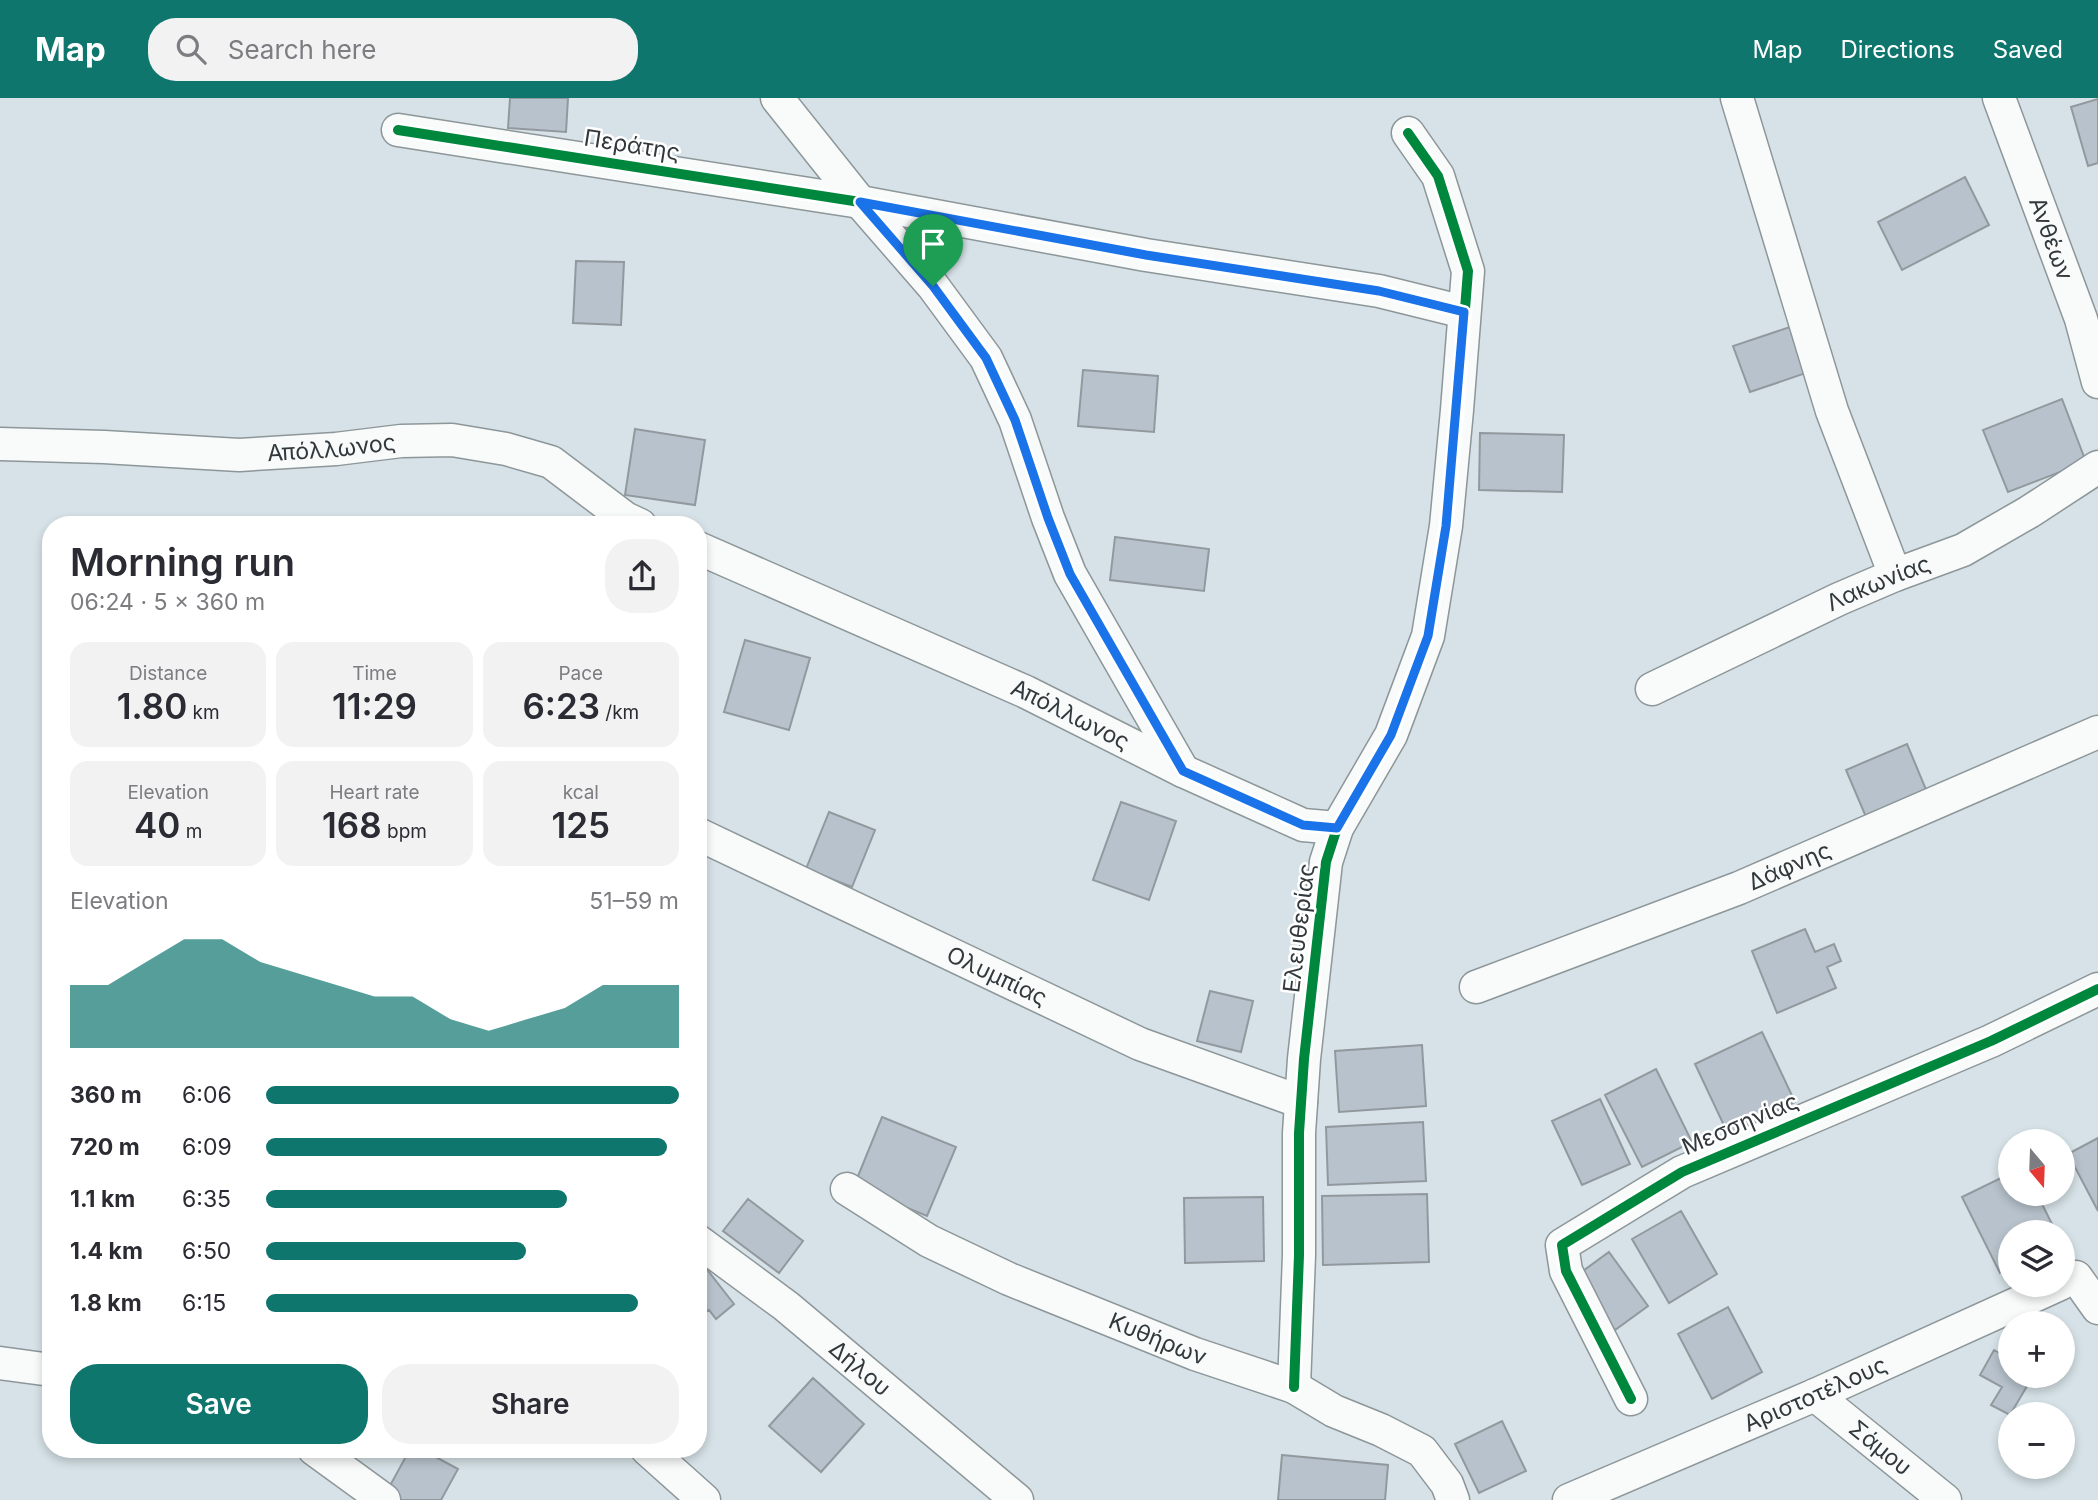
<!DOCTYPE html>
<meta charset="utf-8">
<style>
:root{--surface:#fff;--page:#f2f2f3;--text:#2b2b33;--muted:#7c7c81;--accent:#0f766e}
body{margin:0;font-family:Inter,sans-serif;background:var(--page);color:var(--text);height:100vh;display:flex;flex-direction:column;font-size:26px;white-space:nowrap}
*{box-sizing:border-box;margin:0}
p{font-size:23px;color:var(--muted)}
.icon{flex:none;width:38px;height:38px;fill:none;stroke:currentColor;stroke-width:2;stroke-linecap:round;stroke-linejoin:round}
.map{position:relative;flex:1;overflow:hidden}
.sheet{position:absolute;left:42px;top:418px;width:665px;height:942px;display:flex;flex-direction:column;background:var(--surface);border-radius:28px;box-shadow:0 4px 10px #0003}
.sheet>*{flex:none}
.needle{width:46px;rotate:161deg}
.buttons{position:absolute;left:1998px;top:1031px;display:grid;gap:14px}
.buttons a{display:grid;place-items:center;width:77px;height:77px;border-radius:50%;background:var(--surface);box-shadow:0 4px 10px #0003;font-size:35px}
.pin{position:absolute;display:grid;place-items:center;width:60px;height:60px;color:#fff;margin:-72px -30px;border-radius:50% 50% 50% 0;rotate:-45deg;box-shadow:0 0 7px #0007}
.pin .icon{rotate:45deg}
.round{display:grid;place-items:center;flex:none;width:74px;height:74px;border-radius:28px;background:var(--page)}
.overview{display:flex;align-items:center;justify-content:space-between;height:119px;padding:0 28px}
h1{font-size:38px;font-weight:600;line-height:52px}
.metrics{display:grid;grid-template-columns:repeat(3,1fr);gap:10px;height:119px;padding:7px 28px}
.metrics div{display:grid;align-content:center;border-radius:18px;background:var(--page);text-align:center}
.metrics b{font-size:35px;font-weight:600}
.metrics small{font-size:19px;font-weight:400}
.metrics p{font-size:19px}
.chart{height:196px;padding:14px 28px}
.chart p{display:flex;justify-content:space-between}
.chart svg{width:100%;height:126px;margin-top:7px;fill:var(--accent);opacity:.7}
.button{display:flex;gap:14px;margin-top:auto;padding:14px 28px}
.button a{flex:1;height:80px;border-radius:28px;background:var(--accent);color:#fff;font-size:28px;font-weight:600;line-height:80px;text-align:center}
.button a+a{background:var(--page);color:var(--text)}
ul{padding:0 28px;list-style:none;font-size:23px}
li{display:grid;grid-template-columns:112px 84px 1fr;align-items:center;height:52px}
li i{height:18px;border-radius:9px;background:var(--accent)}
header{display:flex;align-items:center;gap:42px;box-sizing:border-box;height:98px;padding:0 35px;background:var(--accent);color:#fff}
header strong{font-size:33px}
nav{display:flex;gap:38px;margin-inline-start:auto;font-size:24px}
.search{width:490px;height:63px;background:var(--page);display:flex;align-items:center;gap:18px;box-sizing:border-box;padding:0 24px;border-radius:28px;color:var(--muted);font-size:26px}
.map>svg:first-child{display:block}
.building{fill:#b7c2cc;stroke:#92999e;stroke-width:2}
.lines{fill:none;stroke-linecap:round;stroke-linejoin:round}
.street-casing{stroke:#8d9699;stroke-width:35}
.street{stroke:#f9fbfb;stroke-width:32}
.cycleway-casing{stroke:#fff;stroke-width:15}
.cycleway{stroke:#00873e;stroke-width:10}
.route-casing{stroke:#fff;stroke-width:14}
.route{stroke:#1a73e8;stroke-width:9}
.labels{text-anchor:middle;stroke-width:5;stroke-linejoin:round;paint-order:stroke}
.street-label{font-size:23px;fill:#31393c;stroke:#fff}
</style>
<header>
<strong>Map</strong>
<div class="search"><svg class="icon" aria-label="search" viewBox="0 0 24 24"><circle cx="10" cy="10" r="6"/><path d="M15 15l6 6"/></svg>Search here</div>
<nav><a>Map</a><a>Directions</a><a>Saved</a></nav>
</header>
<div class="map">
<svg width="2098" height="1402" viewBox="0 0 2098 1402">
<rect width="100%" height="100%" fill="#d6e2e7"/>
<path class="building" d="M510 0H568L566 34 508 30Z
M2098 1V65L2088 68 2071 9Z
M1965 79 1989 127 1902 172 1878 124Z
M576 163 624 164 621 227 573 225Z
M1793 228 1809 274 1750 294 1733 248Z
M1083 272 1158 278 1154 334 1078 328Z
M2062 301 2086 364 2008 394 1983 332Z
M635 331 705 342 695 407 625 397Z
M1480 335 1564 337 1562 394 1479 392Z
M1115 439 1209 451 1204 493 1110 482Z
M745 542 810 560 789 632 724 614Z
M1907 646 1927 694 1866 719 1846 672Z
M1121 704 1176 723 1149 802 1093 782Z
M829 714 875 732 852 789 806 771Z
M1805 831 1815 854 1834 846 1841 863 1827 869 1836 890 1777 915 1752 853Z
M1210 893 1253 903 1241 954 1197 943Z
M1762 934 1795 1004 1728 1036 1695 966Z
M1422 947 1426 1008 1339 1014 1335 953Z
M1656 971 1692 1044 1642 1069 1605 997Z
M1600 1001 1630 1066 1582 1087 1552 1023Z
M882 1019 956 1049 927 1118 854 1088Z
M1423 1024 1426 1083 1328 1087 1326 1029Z
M2098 1040V1113L2068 1056Z
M2011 1075V1096H2037L2056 1134H2011V1170L2000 1175 1962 1099Z
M1427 1096 1429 1164 1323 1167 1322 1098Z
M1263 1099 1264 1163 1185 1165 1184 1100Z
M748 1101 803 1143 779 1175 723 1133Z
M1681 1113 1717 1176 1669 1205 1632 1141Z
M1609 1154 1648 1208 1615 1232 1576 1178Z
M698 1160 734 1206 716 1221 709 1212 698 1220Z
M1728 1209 1762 1274 1712 1301 1678 1236Z
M1994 1252 2010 1261 2011 1259V1278H2033L2010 1317 1991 1307 2002 1289 1980 1277Z
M813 1280 864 1326 821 1374 769 1328Z
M1502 1323 1526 1373 1479 1395 1455 1346Z
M410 1351H421L458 1371 441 1402H399L386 1395Z
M1282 1357 1388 1367 1385 1402H1278Z"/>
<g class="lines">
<defs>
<g id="street">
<path d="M777 0 860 104 933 188 986 260 1015 322 1048 420 1070 476 1183 673"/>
<path d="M1737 0 1832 313 1895 477"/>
<path id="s1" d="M1999 0 2081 221 2098 284"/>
<path d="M398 32 860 104 1146 157 1379 193 1464 214"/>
<path id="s2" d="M0 346 104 349 239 357 336 351 401 343 452 342 506 351 551 364 625 420 640 427"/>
<path id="s3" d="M698 450 1026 594 1183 673 1303 727 1337 730"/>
<path id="s4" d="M1652 591 1839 501 1895 477 1963 452 2029 414 2098 369"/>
<path id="s5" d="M698 736 1140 946 1301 1004"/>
<path id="s6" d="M1476 889 1739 790 2098 634"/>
<path id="s7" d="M847 1091 929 1143 1009 1181 1195 1256 1294 1289 1334 1313 1381 1332 1422 1353 1447 1386 1453 1402"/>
<path id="s8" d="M698 1143 786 1208 1017 1402"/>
<path d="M2076 1179 2098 1210"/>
<path d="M0 1265 51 1272"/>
<path d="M1294 1289 1299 1157V1035L1304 961 1326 764 1337 730 1391 637 1428 538 1446 428 1457 312 1468 173 1438 78 1408 35"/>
<path id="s9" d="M1815 1297 1945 1402"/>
<path d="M1631 1301 1566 1173 1562 1147 1682 1074 1991 943 2098 891"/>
<path d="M314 1351 384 1402"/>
<path d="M647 1351 704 1402"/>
<path id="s10" d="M1569 1402 1815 1297 2060 1186"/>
</g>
</defs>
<use href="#street" class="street-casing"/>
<use href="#street" class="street"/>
<defs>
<path id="cycleway" d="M398 32 860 104 1146 157 1379 193 1464 214
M1294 1289 1299 1157V1035L1304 961 1326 764 1337 730 1391 637 1428 538 1446 428 1457 312 1468 173 1438 78 1408 35
M1631 1301 1566 1173 1562 1147 1682 1074 1991 943 2098 891"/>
</defs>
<use href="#cycleway" class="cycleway-casing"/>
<use href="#cycleway" class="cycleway"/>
</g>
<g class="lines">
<defs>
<path id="route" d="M860 104 1146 157 1379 193 1464 214 1446 428 1428 538 1391 637 1337 730 1303 727 1183 673 1070 476 1048 420 1015 322 986 260 933 188Z"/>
</defs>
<use href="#route" class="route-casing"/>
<use href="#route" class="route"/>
</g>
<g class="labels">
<g class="street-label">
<text transform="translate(632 47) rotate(9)" y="8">Περάτης</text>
<text dy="8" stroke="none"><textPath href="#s1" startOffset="150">Ανθέων</textPath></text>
<text dy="8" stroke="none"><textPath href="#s2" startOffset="332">Απόλλωνος</textPath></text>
<text dy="8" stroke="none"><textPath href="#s4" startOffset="250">Λακωνίας</textPath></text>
<text dy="8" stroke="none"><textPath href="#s3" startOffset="408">Απόλλωνος</textPath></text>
<text dy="8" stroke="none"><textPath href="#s6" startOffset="336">Δάφνης</textPath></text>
<text transform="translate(1299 830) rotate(-83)" y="8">Ελευθερίας</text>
<text dy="8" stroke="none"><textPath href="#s5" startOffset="331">Ολυμπίας</textPath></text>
<text transform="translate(1740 1026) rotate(-23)" y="8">Μεσσηνίας</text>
<text dy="8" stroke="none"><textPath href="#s7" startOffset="346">Κυθήρων</textPath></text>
<text dy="8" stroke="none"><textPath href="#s8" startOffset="206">Δήλου</textPath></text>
<text dy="8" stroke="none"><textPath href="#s10" startOffset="268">Αριστοτέλους</textPath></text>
<text dy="8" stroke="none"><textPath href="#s9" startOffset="84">Σάμου</textPath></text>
</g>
</g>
</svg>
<div class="buttons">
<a><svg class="needle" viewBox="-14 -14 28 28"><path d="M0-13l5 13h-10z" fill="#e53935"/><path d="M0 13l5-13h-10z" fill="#7c7c81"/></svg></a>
<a><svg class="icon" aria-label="layers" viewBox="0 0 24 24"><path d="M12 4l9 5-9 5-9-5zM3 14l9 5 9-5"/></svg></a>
<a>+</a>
<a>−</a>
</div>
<div class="pin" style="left:933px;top:188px;background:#1e9e55"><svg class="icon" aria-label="arrive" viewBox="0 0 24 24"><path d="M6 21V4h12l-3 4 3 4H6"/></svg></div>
<section class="sheet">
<div class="overview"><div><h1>Morning run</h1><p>06:24 · 5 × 360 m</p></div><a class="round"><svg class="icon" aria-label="share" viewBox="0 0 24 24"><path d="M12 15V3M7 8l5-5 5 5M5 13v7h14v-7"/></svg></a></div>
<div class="metrics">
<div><p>Distance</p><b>1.80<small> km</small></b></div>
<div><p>Time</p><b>11:29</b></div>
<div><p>Pace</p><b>6:23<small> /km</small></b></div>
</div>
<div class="metrics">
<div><p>Elevation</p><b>40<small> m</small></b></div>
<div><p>Heart rate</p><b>168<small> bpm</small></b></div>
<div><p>kcal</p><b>125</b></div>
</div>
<div class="chart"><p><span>Elevation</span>51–59 m</p>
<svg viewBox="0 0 160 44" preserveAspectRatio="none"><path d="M0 44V22L10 22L20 14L30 6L40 6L50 14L60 18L70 22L80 26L90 26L100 34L110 38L120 34L130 30L140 22L150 22L160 22V44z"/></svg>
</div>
<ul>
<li><b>360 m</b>6:06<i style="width:100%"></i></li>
<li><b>720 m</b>6:09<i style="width:97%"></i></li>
<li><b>1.1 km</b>6:35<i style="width:73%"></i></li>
<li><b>1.4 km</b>6:50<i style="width:63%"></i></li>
<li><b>1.8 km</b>6:15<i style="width:90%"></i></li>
</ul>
<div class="button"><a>Save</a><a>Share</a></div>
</section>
</div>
